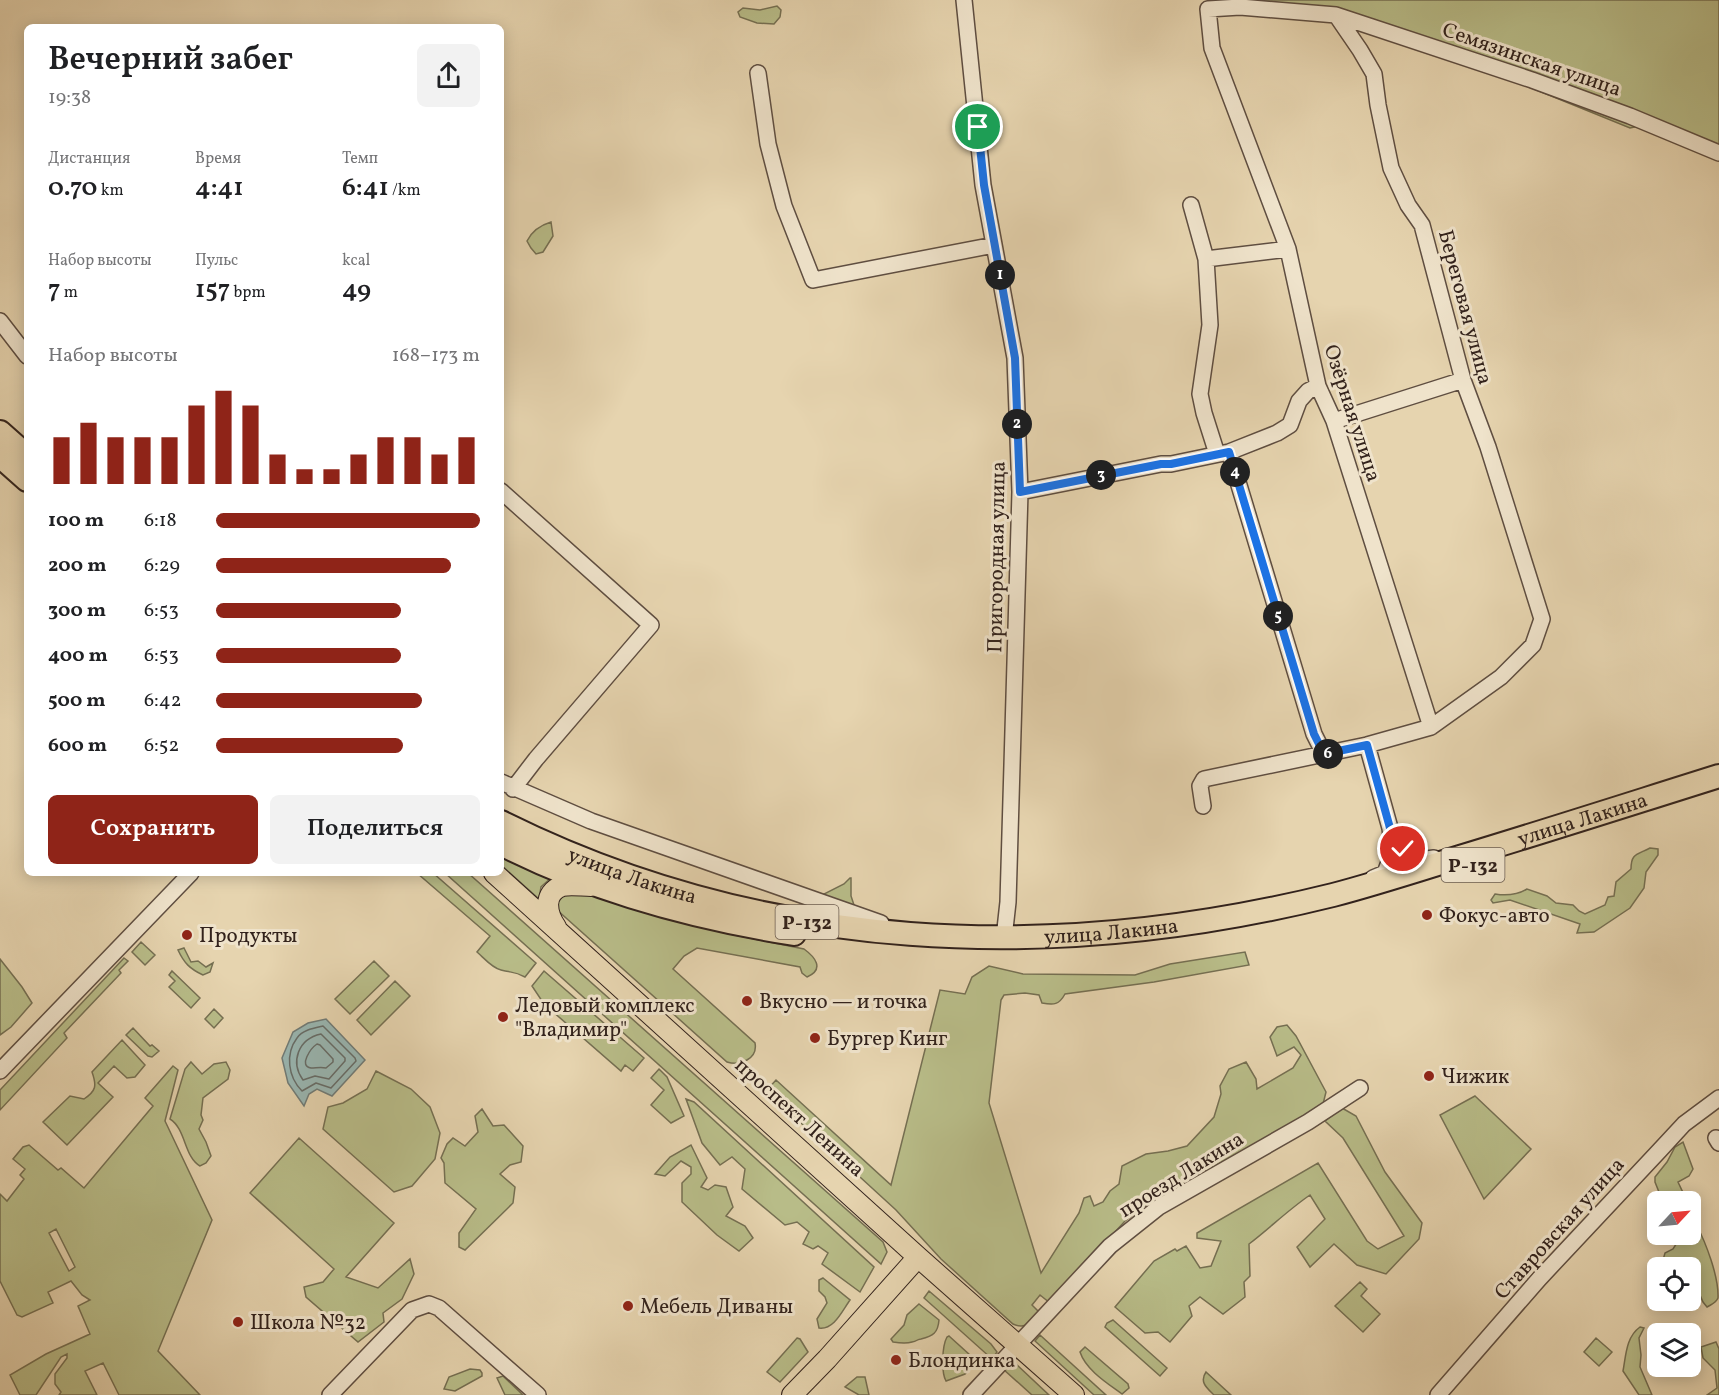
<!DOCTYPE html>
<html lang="ru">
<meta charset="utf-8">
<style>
:root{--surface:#fff;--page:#f2f2f2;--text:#202124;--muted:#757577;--accent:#8f2418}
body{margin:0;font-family:Vollkorn,serif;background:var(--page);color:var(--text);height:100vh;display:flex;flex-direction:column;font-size:22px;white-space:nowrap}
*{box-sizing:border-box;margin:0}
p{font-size:20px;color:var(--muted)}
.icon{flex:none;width:33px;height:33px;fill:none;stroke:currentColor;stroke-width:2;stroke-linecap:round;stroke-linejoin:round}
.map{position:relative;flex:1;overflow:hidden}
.side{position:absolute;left:24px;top:24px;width:480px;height:852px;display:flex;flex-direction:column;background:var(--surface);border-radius:9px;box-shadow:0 3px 15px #0003}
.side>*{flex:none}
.needle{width:39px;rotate:64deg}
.fabs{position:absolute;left:1647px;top:1191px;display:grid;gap:12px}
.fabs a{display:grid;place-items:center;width:54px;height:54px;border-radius:9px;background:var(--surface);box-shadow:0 3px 15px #0003;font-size:30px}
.pin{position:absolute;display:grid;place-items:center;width:51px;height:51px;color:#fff;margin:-26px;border:3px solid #fff;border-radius:50%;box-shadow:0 2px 6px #0007}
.km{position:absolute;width:30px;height:30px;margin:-15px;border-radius:50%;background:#222;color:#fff;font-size:16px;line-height:30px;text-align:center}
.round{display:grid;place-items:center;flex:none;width:63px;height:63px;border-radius:9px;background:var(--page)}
.overview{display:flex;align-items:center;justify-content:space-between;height:102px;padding:0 24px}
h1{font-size:33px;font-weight:600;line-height:45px}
.stats{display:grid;grid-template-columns:repeat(3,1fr);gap:9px;height:102px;padding:6px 24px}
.stats div{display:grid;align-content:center}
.stats b{font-size:26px;font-weight:600}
.stats small{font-size:16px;font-weight:400}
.stats p{font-size:16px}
.chart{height:168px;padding:12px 24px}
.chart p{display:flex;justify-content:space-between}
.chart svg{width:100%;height:108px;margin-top:6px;stroke:var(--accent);stroke-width:6}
.primary-button{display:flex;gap:12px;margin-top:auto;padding:12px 24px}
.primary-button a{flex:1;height:69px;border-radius:9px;background:var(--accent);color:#fff;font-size:24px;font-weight:600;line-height:69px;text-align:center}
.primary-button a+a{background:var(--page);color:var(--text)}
ul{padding:0 24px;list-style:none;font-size:20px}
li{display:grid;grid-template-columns:96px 72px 1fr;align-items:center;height:45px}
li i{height:15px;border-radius:8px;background:var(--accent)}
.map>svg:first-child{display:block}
.green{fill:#b8bc88;stroke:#756f52;stroke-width:1.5;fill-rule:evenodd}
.water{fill:#99b7b3;stroke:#707b77;stroke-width:1.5}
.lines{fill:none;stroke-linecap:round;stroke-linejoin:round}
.shore{stroke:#666c68;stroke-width:1.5}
.minor-casing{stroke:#5f4e41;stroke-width:18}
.major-casing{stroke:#32221c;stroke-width:22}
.highway-casing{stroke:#32221c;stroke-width:26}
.minor{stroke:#efe3cb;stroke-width:15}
.major{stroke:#e6d4af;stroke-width:20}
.highway{stroke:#e6d4af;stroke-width:22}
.route-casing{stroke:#fff;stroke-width:12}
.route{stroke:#1a73e8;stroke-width:8}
.poi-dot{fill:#8f2418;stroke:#efe3cb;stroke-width:2}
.labels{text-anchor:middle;stroke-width:6;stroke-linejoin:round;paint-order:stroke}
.shield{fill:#efe3cb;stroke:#6b5c50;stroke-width:1.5}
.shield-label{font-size:20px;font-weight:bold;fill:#32221c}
.street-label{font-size:21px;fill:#32221c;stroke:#efe3cb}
.poi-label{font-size:21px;fill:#32221c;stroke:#efe3cb;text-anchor:start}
</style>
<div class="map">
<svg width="1719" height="1395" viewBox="0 0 1719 1395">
<rect width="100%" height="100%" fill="#e6d4af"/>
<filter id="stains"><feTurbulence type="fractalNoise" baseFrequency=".00333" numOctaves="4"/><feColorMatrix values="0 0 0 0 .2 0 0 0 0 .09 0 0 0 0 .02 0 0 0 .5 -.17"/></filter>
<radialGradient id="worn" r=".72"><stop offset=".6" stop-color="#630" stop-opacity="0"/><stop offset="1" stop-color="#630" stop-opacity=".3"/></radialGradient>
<path class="green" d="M1250 0H1719V160L1639 126 1630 128 1340 10 1250 3Z
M777 6 781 10 780 17 774 24 757 23 740 17 738 12 743 8 760 10Z
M551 222 553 236 543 252 536 254 531 248 527 241C532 231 541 225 551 222Z
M1650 848 1658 849V855L1646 872 1644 888 1630 908 1594 932 1577 933 1580 924 1510 900 1493 903 1491 900 1495 894C1507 896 1517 895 1527 889L1547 896 1556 903 1573 905 1579 911 1585 914 1605 905 1608 897 1614 896 1616 882 1631 869C1631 853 1637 855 1650 848Z
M501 855 552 877 541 887 539 899 501 865Z
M417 873H433L536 963 525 977C514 971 512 973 501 970 492 968 484 958 477 952L490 936Z
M445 873H468L883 1242 887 1252 881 1264Z
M850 878H851V896L855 908 820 896 844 884Z
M585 893 725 933 804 949C815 957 825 969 807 977L802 973 800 967 697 948 684 956 673 969 755 1043C758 1059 740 1066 727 1062L556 909 560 894Z
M141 942 155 955 145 965 132 952Z
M184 948 191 962 198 961 206 967 213 963 210 972 203 975C190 969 184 963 178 950Z
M1245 952 1249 965 1154 982 1065 994C1059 1005 1054 1005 1042 1003L1039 995 1025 993 1004 995 1001 1000 989 1103 1041 1273 1079 1213 1084 1198 1090 1196 1094 1206 1103 1202 1110 1191 1119 1184 1122 1166 1146 1154 1168 1151 1187 1146 1214 1117 1221 1094 1220 1086 1229 1069 1246 1062 1256 1079 1257 1089 1293 1068 1301 1055 1294 1047 1277 1056 1270 1037 1277 1027 1287 1025 1296 1036 1326 1092 1323 1104 1237 1156 1167 1190 1125 1221 1050 1303 1040 1295 1032 1305 1038 1311C1036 1324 1023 1329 1013 1324L941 1259 896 1210 766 1091 776 1080 891 1185 940 990 965 994 972 977 989 966 1023 974 1135 975 1170 964Z
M124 958 128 961 119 970 121 973 64 1033 67 1038 0 1110V1090Z
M0 959 22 987 32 1003 11 1027 0 1035Z
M374 961 389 976 350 1014 335 999Z
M172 971 200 998 191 1008 169 987 175 981 169 975Z
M544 971 644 1058 633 1071 625 1065 621 1071 544 1004 532 986Z
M395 981 410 996 371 1035 357 1020Z
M214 1009 223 1018 214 1028 205 1019Z
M133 1028 150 1046 152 1045 159 1051 152 1057 148 1056 126 1035Z
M122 1040 145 1065 135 1077 127 1078 114 1066 98 1083 113 1097 67 1145 43 1122 70 1096 84 1099C96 1091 97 1086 92 1072Z
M191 1062 202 1074 214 1064 226 1062 230 1070 228 1079 203 1098 201 1115 203 1120 199 1129 206 1142 211 1156 206 1163 200 1166C184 1157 186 1129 170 1119L185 1069Z
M173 1066 178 1070 165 1121 212 1220 158 1351 200 1395H119L103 1363 85 1371 97 1395H59L61 1392 55 1384V1374L67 1358V1354L61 1357 36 1395H20L10 1375 46 1354 90 1334 78 1306 90 1300 82 1295 71 1281 48 1292 53 1303 22 1317 17 1315 0 1281V1194L7 1201 24 1179 20 1175 25 1169 13 1159 23 1147 29 1145 58 1170 61 1168 84 1188 153 1106 145 1098ZM56 1229 75 1267 69 1271 49 1233Z
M659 1069 667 1077 684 1116 671 1123 651 1105 664 1090 651 1078Z
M376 1071 411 1089 430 1107 440 1133 435 1159 412 1186 394 1192 323 1129 328 1107 343 1103 367 1089Z
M1475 1096 1531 1149 1484 1199 1440 1115Z
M686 1099 694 1102 874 1267 860 1292 822 1264 828 1253 818 1246 813 1249 803 1244 809 1232 797 1222 785 1225 742 1189 745 1169 732 1157 720 1165 702 1143Z
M1342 1108 1356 1116 1385 1172 1422 1223 1419 1239 1386 1274 1357 1265 1334 1244 1310 1267 1297 1247 1325 1219 1310 1195C1288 1210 1270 1228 1249 1244L1250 1276 1244 1282 1245 1297 1223 1314 1200 1297 1189 1306 1192 1316 1170 1342 1158 1332 1145 1333 1115 1307 1154 1261 1175 1249 1177 1251 1186 1246 1200 1268 1211 1266 1221 1241 1197 1238V1233L1318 1163 1367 1241 1378 1249 1404 1236 1343 1138 1325 1121Z
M482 1109 493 1126 504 1125 523 1146 521 1162 510 1165 500 1174 515 1187 513 1203 465 1250 459 1247V1233L476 1209 445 1183 444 1163 441 1158 447 1144 453 1138 465 1146 478 1132 475 1116Z
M299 1138 394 1223 346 1277 378 1288 410 1259 414 1274 402 1299 383 1313 384 1322 358 1342 306 1297 304 1287 323 1282 334 1269 250 1193Z
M1683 1142 1693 1169 1689 1176 1678 1182 1687 1201H1665L1661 1197 1655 1182V1177L1667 1162 1675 1147Z
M691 1145 707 1178 701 1187 708 1190 715 1185 726 1187 733 1207 726 1216 745 1226 753 1238 739 1251 717 1235 682 1202V1183L691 1174V1167L681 1161 665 1176 655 1174 670 1157Z
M1696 1224C1706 1243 1719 1277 1718 1298 1716 1303 1712 1304 1707 1307L1703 1302 1696 1286 1691 1288 1690 1268 1674 1267V1265L1671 1261 1663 1260 1665 1253 1673 1249 1682 1235 1690 1234 1691 1225Z
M823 1278 850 1300C842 1311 834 1330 819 1328L817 1319 827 1303 825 1297 819 1291V1280Z
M1360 1282 1367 1289 1361 1296 1380 1314 1363 1332 1335 1306Z
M929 1291 991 1344 997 1352 992 1359 924 1298Z
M919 1304 939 1320C938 1333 933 1336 921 1339 915 1340 918 1341 912 1342 906 1344 899 1343 893 1342L891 1339 904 1325 907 1315Z
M1113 1320 1167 1368 1160 1376 1105 1327 1107 1323Z
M1640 1327 1644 1328 1639 1338 1641 1355 1640 1367 1652 1395H1639L1623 1371C1626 1355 1626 1337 1640 1327Z
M1040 1335 1106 1395H1094L1035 1341Z
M949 1336 971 1356 974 1364 965 1374 946 1381C941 1372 942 1346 947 1337Z
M797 1338 800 1339 808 1352 780 1382 767 1372Z
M1596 1338 1612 1352 1599 1366 1584 1352Z
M1716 1342 1719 1349V1395H1707L1717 1388 1715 1370 1703 1358 1701 1347Z
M1085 1347 1128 1384 1129 1388 1122 1394C1107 1383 1086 1370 1080 1352Z
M1016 1364 1049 1395H1032L1002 1368Z
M470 1369 480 1370 482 1373V1376L455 1391 444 1389 449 1377Z
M1206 1372 1231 1395H1214C1207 1388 1199 1382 1206 1372Z
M503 1376 523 1395H505L497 1378Z
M857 1377H865L869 1395H859L845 1387Z"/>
<path class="water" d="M326 1019 365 1060 332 1096 317 1089 309 1094 304 1106 288 1083 282 1058 293 1032 308 1023Z"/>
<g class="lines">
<path class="shore" d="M323 1026 355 1058 356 1061 331 1088 316 1083 302 1091C288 1077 285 1054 297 1038 302 1030 314 1028 323 1026Z
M321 1034 345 1058V1061L329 1079 315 1076 303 1080C290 1062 298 1039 321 1034Z
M317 1044 320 1045 333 1059V1062L326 1068C321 1067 316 1068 311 1068 298 1066 311 1048 317 1044Z"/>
<defs>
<path id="minor" d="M964 0 983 185 1015 358 1020 492 1008 902 1004 938
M758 73 768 144 784 206 813 280 994 245
M1191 205 1206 259 1210 325 1200 394 1204 413 1217 454
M1206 259 1288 249
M0 321 27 356
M1334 421 1463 380
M1229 452 1314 734 1324 754
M501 491 651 625 536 759 513 789
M1020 492 1161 464H1171L1229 452 1277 433 1290 425 1299 401 1308 391 1318 386
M1431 727 1334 421 1318 386 1288 249 1212 48 1208 9 1240 7 1336 15 1532 80 1630 116 1719 153
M1367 745 1390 828 1393 852 1385 873 1373 878
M501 782 591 821 881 923
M1203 806 1200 786 1204 779 1367 745 1431 727 1501 677 1533 645 1542 619 1488 447 1463 380 1422 225 1408 205 1391 168 1378 105 1374 74 1360 50 1336 15
M1393 833 1403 849 1419 860 1434 858
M0 1071 191 873
M1716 1138 1719 1143
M330 1395 412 1310 429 1304 439 1308 538 1395
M971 1395 1110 1246 1159 1207 1308 1122 1360 1088
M1438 1395 1539 1279 1660 1150 1684 1124 1719 1098"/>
<path id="major" d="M494 873 918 1257 1074 1395
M556 927C547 914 542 893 562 886 571 884 582 886 591 886
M792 1395 827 1359 918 1257"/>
<g id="highway">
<path d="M0 432 27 456"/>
<path d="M0 456 27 480"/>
<path id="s1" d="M501 822C764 953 1051 965 1333 895 1375 884 1418 870 1460 857 1546 831 1633 803 1719 776"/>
<path d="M501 844C593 891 693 918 794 934"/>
</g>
</defs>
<use href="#minor" class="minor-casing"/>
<use href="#major" class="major-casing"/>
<use href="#highway" class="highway-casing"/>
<use href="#minor" class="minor"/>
<use href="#major" class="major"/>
<use href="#highway" class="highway"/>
</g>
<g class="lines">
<defs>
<path id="route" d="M978 127 984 185 1015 358 1020 492 1161 464H1171L1229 452 1314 734 1324 754 1367 745 1390 828 1403 849"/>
</defs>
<use href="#route" class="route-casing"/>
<use href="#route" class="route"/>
</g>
<g class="poi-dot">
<circle cx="1427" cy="915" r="6"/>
<circle cx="187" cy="935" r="6"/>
<circle cx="747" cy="1001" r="6"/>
<circle cx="503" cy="1017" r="6"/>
<circle cx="815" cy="1038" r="6"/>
<circle cx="1429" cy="1076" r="6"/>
<circle cx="628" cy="1306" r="6"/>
<circle cx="238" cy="1322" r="6"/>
<circle cx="896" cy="1360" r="6"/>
</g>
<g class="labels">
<g class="shield">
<rect x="1441.5" y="848" width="63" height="34" rx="4.5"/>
<rect x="775.5" y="905" width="63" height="34" rx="4.5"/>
</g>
<g class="shield-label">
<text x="1473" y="872">Р-132</text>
<text x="807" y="929">Р-132</text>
</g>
<g class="street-label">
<text transform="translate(1532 59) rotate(19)" y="7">Семязинская улица</text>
<text transform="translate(1466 307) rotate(75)" y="7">Береговая улица</text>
<text transform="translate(1353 413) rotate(72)" y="7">Озёрная улица</text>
<text transform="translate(996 557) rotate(-89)" y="7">Пригородная улица</text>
<text dy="7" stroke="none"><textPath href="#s1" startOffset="1114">улица Лакина</textPath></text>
<text dy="7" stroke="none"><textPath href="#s1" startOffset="142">улица Лакина</textPath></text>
<text dy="7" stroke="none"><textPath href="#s1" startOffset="628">улица Лакина</textPath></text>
<text transform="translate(800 1117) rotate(42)" y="7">проспект Ленина</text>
<text transform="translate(1181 1174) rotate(-32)" y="7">проезд Лакина</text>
<text transform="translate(1559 1228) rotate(-48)" y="7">Ставровская улица</text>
</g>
<g class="poi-label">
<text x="1439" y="922">Фокус-авто</text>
<text x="199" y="942">Продукты</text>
<text x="759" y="1008">Вкусно — и точка</text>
<text x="515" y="1012">Ледовый комплекс<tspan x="515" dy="24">"Владимир"</tspan></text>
<text x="827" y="1045">Бургер Кинг</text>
<text x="1441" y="1083">Чижик</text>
<text x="640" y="1313">Мебель Диваны</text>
<text x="250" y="1329">Школа №32</text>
<text x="908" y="1367">Блондинка</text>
</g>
</g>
<rect width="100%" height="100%" filter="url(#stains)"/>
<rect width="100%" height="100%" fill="url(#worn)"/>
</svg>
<div class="fabs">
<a><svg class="needle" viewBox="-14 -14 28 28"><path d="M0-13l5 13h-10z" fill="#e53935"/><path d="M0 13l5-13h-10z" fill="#757577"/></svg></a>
<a><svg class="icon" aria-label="locate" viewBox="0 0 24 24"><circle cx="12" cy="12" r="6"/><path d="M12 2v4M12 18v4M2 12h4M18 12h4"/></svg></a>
<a><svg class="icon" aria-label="layers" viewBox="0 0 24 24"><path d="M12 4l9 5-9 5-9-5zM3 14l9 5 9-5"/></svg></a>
</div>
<div class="pin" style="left:978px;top:127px;background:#1e9e55"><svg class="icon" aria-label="arrive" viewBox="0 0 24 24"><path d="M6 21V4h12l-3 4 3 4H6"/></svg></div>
<div class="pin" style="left:1403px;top:849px;background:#d93025"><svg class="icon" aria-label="check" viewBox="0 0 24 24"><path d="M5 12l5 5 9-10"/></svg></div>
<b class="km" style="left:1000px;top:275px">1</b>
<b class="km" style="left:1017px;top:424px">2</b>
<b class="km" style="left:1101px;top:475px">3</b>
<b class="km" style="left:1235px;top:472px">4</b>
<b class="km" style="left:1278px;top:616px">5</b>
<b class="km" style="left:1328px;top:754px">6</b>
<section class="side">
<div class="overview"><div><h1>Вечерний забег</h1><p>19:38</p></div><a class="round"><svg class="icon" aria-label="share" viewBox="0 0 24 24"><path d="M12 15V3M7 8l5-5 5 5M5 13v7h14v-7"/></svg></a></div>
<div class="stats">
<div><p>Дистанция</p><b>0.70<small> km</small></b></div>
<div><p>Время</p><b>4:41</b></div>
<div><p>Темп</p><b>6:41<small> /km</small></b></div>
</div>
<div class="stats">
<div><p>Набор высоты</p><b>7<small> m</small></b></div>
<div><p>Пульс</p><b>157<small> bpm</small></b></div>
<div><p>kcal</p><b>49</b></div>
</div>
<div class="chart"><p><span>Набор высоты</span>168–173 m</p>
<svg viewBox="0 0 160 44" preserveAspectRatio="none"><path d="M5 44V25M15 44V19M25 44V25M35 44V25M45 44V25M55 44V12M65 44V6M75 44V12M85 44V32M95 44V38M105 44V38M115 44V32M125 44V25M135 44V25M145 44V32M155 44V25"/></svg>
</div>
<ul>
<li><b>100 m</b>6:18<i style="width:100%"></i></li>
<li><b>200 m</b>6:29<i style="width:89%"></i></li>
<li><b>300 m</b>6:53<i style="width:70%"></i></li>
<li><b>400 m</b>6:53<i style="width:70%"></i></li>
<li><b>500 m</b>6:42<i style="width:78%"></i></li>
<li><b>600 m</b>6:52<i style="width:71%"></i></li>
</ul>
<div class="primary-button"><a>Сохранить</a><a>Поделиться</a></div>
</section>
</div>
